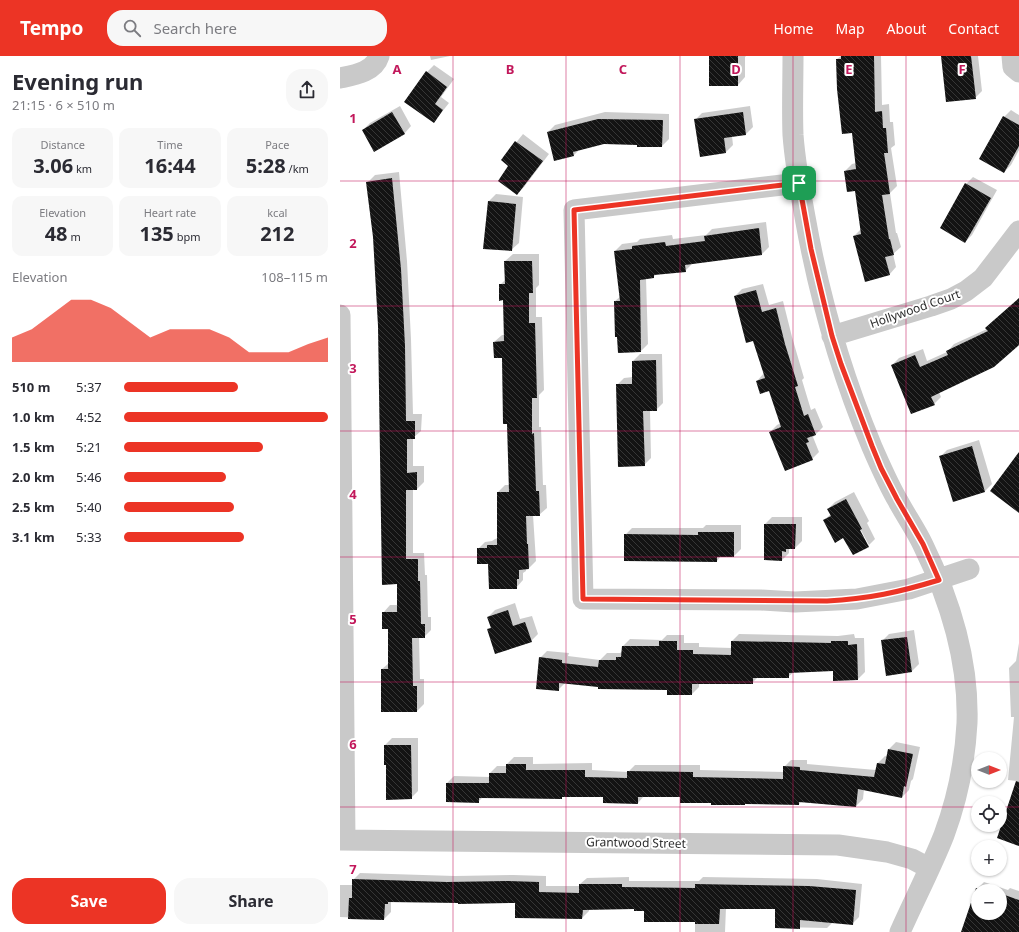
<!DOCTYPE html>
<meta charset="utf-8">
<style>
:root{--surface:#fff;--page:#f7f7f7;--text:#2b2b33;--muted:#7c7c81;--accent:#ec3425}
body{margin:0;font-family:"Noto Sans",sans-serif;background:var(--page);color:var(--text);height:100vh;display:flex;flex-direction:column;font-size:15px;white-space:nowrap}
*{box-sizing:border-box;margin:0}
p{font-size:13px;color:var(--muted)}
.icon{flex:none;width:22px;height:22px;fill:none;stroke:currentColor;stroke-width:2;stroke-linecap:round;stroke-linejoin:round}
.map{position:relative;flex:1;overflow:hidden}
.sheet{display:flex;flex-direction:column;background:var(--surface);width:340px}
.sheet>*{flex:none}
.needle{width:26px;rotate:90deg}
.fabs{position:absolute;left:631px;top:696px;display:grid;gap:8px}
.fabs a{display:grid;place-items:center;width:36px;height:36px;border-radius:50%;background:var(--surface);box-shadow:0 1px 3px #0004;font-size:20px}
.pin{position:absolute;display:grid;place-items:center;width:34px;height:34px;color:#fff;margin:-17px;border-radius:8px;box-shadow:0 2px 6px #0006}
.round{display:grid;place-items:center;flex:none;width:42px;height:42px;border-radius:16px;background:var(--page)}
.headline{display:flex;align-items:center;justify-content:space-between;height:68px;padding:0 12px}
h1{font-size:22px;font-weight:700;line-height:30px}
.figures{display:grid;grid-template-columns:repeat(3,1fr);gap:6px;height:68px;padding:4px 12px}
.figures div{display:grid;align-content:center;border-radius:10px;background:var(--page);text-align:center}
.figures b{font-size:20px;font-weight:700}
.figures small{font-size:11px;font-weight:400}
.figures p{font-size:11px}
.chart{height:112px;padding:8px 12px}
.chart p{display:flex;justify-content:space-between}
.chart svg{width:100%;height:72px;margin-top:4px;fill:var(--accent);opacity:.7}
.button{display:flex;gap:8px;margin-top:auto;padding:8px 12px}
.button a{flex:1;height:46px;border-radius:16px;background:var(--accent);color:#fff;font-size:16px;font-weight:700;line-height:46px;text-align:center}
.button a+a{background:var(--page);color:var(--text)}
ul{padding:0 12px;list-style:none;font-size:13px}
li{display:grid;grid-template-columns:64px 48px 1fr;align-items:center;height:30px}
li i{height:10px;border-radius:5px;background:var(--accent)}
header{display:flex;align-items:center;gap:24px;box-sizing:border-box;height:56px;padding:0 20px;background:var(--accent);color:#fff}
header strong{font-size:19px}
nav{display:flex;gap:22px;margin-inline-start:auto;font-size:14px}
.search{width:280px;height:36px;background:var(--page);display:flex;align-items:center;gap:10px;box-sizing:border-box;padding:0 14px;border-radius:16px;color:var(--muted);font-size:15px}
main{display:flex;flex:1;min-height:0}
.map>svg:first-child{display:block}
.shadow{fill:#0003;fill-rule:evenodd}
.building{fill:url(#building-back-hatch)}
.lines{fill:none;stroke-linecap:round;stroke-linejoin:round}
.street{stroke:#c9c9c9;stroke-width:21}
.route-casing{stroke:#fff;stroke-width:8}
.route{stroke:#ec3425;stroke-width:5}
.grid{fill:none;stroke:#c2185b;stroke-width:1;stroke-opacity:0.55}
.labels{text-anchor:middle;stroke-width:4;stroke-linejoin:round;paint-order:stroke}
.street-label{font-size:12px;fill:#2c2c2c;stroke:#fff}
.grid-label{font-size:13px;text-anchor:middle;font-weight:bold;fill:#c2185b;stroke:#fff;stroke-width:4;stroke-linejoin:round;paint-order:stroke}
</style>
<header>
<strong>Tempo</strong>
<div class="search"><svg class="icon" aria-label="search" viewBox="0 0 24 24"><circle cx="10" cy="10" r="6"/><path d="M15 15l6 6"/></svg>Search here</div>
<nav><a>Home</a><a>Map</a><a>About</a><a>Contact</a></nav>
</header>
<main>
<section class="sheet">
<div class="headline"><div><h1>Evening run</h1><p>21:15 · 6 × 510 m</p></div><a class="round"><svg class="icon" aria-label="share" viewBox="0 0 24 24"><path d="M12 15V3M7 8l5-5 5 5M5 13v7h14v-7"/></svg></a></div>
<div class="figures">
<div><p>Distance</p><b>3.06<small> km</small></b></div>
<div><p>Time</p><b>16:44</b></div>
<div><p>Pace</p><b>5:28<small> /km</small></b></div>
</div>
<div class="figures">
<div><p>Elevation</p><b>48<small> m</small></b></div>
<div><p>Heart rate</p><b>135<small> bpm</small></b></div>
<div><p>kcal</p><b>212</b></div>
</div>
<div class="chart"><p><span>Elevation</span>108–115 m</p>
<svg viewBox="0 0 160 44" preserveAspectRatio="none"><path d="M0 44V29L10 24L20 15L30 6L40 6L50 11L60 20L70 29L80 24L90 24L100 24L110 29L120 38L130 38L140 38L150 33L160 29V44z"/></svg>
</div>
<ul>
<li><b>510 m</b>5:37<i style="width:56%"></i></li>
<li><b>1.0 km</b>4:52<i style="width:100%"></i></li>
<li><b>1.5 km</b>5:21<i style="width:68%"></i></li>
<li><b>2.0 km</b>5:46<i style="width:50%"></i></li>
<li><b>2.5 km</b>5:40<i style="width:54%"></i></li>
<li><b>3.1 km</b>5:33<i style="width:59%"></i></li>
</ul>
<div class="button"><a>Save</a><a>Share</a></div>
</section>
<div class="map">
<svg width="679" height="876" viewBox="0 0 679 876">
<defs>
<pattern id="building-back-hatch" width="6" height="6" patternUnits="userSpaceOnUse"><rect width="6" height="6" fill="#131313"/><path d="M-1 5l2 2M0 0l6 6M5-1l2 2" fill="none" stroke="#363636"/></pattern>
</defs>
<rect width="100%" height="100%" fill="#fff"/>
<path class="shadow" d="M90 0H110L91 4Z
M370 0H406L405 1V21L398 29Z
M501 0H541L542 49 549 48 550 66H553L555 89 551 92 557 130 550 137 556 177H557L561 191 553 198 556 211 549 219 514 180 521 173 516 134 505 115 512 108 516 107 513 76 497 3Z
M602 0H638L642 35 635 42Z
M94 9 114 23 101 41 109 47 94 66 87 16Z
M60 50 71 70 64 78 23 74 30 67Z
M410 50 413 71 406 78 392 80 393 89 386 96 355 64 362 57Z
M671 54 679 59V94L671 109 664 116V61Z
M265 56 329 58V83L322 90 298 88 264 87 239 94 234 99 208 76 215 69Z
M183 78 209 98 184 131 177 138 170 110 162 104Z
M59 116 67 205 71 283 73 358H82L81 375 73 382V410H84V426L77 433H73V497H84L85 519H87L88 561H91V574L84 581H79L80 623H84V648L77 655 42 613 49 607V572L43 557 50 549H58V527L41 326 34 181 28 126 35 119Z
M633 121 657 134 632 179 625 186 626 128Z
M156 138 183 141 179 187 171 194 149 145Z
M426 166 429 191 422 198 353 207 345 215 317 218 313 221 306 222 308 288 301 295 275 245 281 240 275 195 282 188 297 186 300 183 332 179 333 183 366 179 372 173Z
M173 198H199V229L196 232V261H202L204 334 199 339V371H201L203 429H206L207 452 199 459H193L196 505 189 512H186V515L183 517V524L176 532 149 507 138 493 145 486 152 485 155 483 158 482V436L165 429H170L168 367 163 301 154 286 162 279H165L164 243 160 229 166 223 165 205Z
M423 228 429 249 443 245 452 281 464 322 462 324 471 354 475 352 483 371 473 381 479 396 472 403 430 376 437 369 441 367 430 334 417 325 424 317 414 284 395 240 402 233Z
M679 242V288L599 336 601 341 594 348 552 309 559 302 583 293 587 305 607 296 614 288 647 273 646 272 653 265Z
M300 298H322L323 347 316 354H310L311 402 304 409 277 329 284 322 293 321V305Z
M639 384 652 428 645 435 613 444 600 401 607 394Z
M514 436 529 465 527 467 535 483 528 490 504 481 484 464 491 458 488 453 495 446ZM518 469 529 489H527L516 470Z
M432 461H462V485L455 492H449V497L442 504 425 468Z
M366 469H401V493L394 500H381L377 505 285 479 292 472H363Z
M175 547 180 563 192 560 198 578 191 585 148 574 151 571 148 561 155 554Z
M574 574 579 608 572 615 542 585 549 578Z
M399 578 498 580 514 578 515 582H524L525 616 518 623 494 614 454 616 448 621H418L412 627H359V631L352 638 328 634 259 630 225 627 218 634 200 602 207 595 229 597 228 600 260 604 267 597H280L283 595V590L290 583 322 584 327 579H344V587H359V591L392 592V585Z
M679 587V789L659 782 677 725 668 724 674 661H671L669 612 676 605Z
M52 682H78V735L71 742 47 708H45V689Z
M556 686 580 691 573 723 571 725 569 734 562 741 524 733 523 743 516 750 462 745 459 748H372V746L341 740H304L298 747 264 740 143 741 138 746 107 727 114 720 150 721V717L157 710H167V708L174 701H193V708L252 707V714L288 716 295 709H360V714L444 716V711L451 704H467V708L536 714 538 707 545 700 548 701 549 693Z
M20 817 115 820 174 819 206 820V830H240V828L247 822 289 821V825H359L363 821 477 823 522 828 519 861 512 868 493 866 487 872 436 871V852H386L385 876H355V865L305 854 295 852 249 853V855L242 862 176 846 51 845V856L44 863 0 861V829H13V824Z
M644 826 668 834 670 832 679 835V876H622L637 833ZM638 835H660V857H638Z"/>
<path class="building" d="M369 0H398V30H369Z
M501 0H534L535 56 542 55 543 72H546L548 97H544L550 138 542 139 549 183H550L554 199 545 201 550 219 525 226 513 180 521 178 515 135 507 136 504 115 516 113 512 77 502 78 497 33 496 3H501Z
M601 0H631L636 43 606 46Z
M86 15 107 31 95 48 103 54 94 67 64 46Z
M52 56 65 78 34 96 22 74Z
M403 56 406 79 384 82 386 97 360 101 354 63Z
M663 60 679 69V90L664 117 639 103Z
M258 63 323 64 322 91H297V89L264 88 233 96 234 100 214 105 207 76Z
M175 85 203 105 177 139 158 125 168 110 161 104Z
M52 122 61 213 65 290 66 365H75V383H67V417L77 416V434H66V503H78V525H80L81 568H85V582H72L73 630H77V656H41V613H48V573H42V556H57V528L42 529 38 270 33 181 26 126Z
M625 127 651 142 625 187 600 172Z
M148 145 176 148 172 195 143 193Z
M419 172 422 199 345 209 346 216 314 219V222L300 224 301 296 278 297 277 281H275L274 245H280L274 195 292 193V190L325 186 326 190 365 185 364 180Z
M164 205H192L193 237H189V267H195L197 342H192V378L194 377 196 435H199L200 460H186L187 488H188L189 513 179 514V523H177V533H149L148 508H137V492H147V489H157V436H169L167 368H163L162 302H154L153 286 164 285 163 244 159 245V228H165Z
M416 234 422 256 436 252 445 288 458 330 455 331 464 360 468 358 476 379 467 382 469 386 466 387 473 404 445 415 429 376 441 371 429 335 420 338 416 325 425 322 413 285 406 287 394 240Z
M679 242V289L654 311 591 341 595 349 571 358 551 309 575 299 580 311 608 299 606 295 648 275 645 272Z
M316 304 317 355H303L305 410 278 411 276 328H292V305Z
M632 390 645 436 613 446 599 400Z
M679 396V457L650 435Z
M506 443 522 473 520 474 529 491 513 499 503 482 495 487 483 464 491 460 487 453Z
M424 468H456L455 493H446V496L442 495V505L424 504Z
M358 476H394V501H377V506L284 505V478L358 479Z
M168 554 173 570 185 566 192 586 155 598 147 573 151 572 147 561Z
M567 581 572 616 546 620 541 584Z
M319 585H337V594H353V598L391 599V585L491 587V585H508V589L517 588 518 624 493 625V615L449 617V622H413V628H352V639H327V634L258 633V631L219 627V635L196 633 199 601 222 604V607L258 611 259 604H276V601H281L282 590H319Z
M44 689H71L72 743 46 744V709H44Z
M548 693 573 698 566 731 564 730 562 742 518 733 516 751 459 746V749L405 748V749H371V747H340V741H298V748L263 747V741H222V743L139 742V747L106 746V727H149V717H166V708H186V714H245V721L287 722V715L353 716V721L443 723V710L460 711V714L534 721 537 707 545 708Z
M676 725 679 726V790L657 782Z
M12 823 107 826 166 825 199 826V836L239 837V828H282V831L355 832V828L469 830 516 834 513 869 460 864V873L435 872V853H380L379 868H355V866H304V855H294V853L243 854 242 863 175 862V847L118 848V847L48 846V848H45L44 864 8 863 9 842H12Z
M636 832 643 835H638V857H660V841L662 838 679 844V876H621Z"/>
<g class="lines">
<path class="street" d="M453 0C453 26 452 53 453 79 455 106 460 134 465 161 479 240 501 317 532 391 540 409 548 428 558 445 566 460 576 474 583 489 610 544 629 605 627 667 625 705 617 744 604 779 591 812 574 844 560 876
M672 0 673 11 679 16
M0 22C14 19 34 16 39 0
M459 127 234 154 243 543 421 544 455 546 517 543 569 533 629 513
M0 259 5 784
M492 280 591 250 611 243 626 235 643 222 679 175
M0 784 498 789 547 796 572 803 589 812"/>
</g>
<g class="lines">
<defs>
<path id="route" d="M459 127 471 193 492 280 501 308 532 390 541 412 557 443 583 488 599 524C560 536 528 543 487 545L243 543 234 154Z"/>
</defs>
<use href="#route" class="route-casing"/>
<use href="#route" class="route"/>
</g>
<path class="grid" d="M113 0V876M226 0V876M340 0V876M453 0V876M566 0V876M0 125H679M0 250H679M0 375H679M0 501H679M0 626H679M0 751H638M660 751H679"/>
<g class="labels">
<g class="street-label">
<text transform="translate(575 253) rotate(-19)" y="4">Hollywood Court</text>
<text transform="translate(296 787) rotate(1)" y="4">Grantwood Street</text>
</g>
</g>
<g class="grid-label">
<text x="57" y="18">A</text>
<text x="170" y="18">B</text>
<text x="283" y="18">C</text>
<text x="396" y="18">D</text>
<text x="509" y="18">E</text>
<text x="622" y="18">F</text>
<text x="13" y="67">1</text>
<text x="13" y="192">2</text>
<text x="13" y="317">3</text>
<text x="13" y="443">4</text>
<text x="13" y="568">5</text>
<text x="13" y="693">6</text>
<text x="13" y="818">7</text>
</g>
</svg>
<div class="fabs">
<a><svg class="needle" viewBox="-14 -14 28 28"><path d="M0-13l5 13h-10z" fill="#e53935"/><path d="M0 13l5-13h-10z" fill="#7c7c81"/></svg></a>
<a><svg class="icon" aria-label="locate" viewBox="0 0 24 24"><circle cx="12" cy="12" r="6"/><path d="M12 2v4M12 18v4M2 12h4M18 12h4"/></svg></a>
<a>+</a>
<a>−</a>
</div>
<div class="pin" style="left:459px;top:127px;background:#1e9e55"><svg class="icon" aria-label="arrive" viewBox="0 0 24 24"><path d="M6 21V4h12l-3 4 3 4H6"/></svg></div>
</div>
</main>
